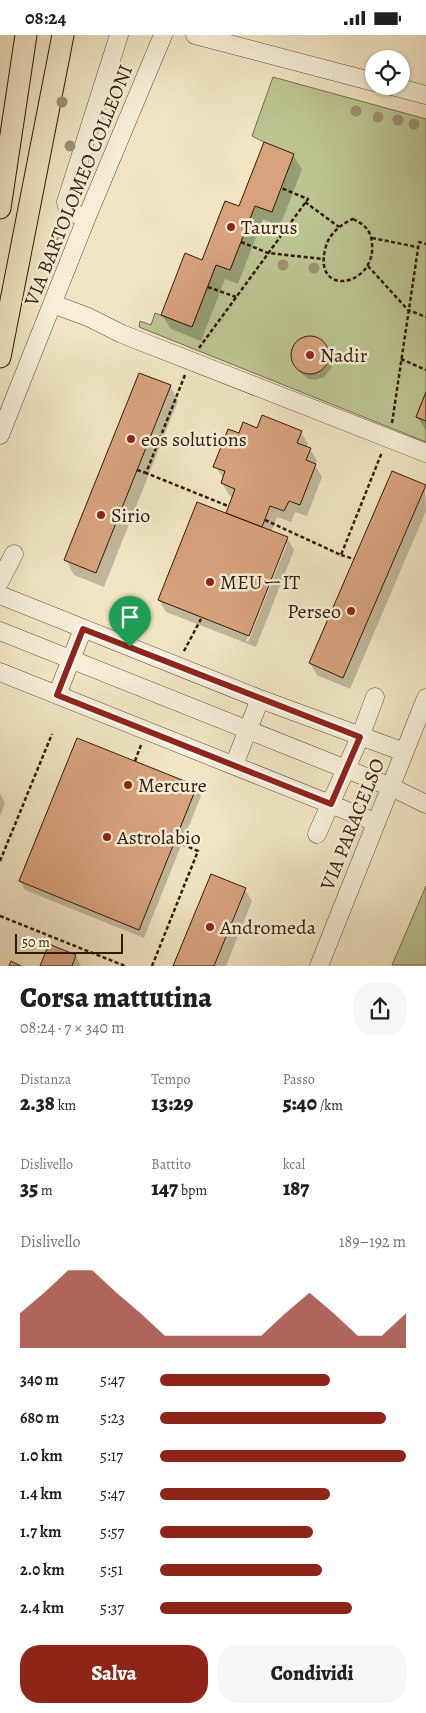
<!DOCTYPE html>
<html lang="it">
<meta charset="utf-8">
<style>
:root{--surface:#fff;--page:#f6f6f6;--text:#202124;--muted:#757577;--accent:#8f2418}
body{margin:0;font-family:Alegreya,"Noto Serif JP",serif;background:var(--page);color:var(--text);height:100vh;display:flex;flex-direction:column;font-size:19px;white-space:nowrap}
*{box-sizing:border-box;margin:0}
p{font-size:16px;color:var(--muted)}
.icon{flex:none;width:28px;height:28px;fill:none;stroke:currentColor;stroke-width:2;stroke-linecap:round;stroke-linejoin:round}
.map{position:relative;height:931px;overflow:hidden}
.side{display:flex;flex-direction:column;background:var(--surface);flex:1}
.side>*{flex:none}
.controls{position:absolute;left:365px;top:15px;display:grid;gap:10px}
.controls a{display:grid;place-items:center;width:45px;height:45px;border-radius:50%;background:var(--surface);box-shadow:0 1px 4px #0004;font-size:25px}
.scale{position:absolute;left:15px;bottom:12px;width:108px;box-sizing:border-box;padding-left:5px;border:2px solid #331a05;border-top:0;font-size:14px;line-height:18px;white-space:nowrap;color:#331a05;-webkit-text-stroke:4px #f6eed8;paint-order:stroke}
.pin{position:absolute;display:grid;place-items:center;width:42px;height:42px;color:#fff;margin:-51px -21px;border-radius:50% 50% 50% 0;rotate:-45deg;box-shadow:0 0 5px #0007}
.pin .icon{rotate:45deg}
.round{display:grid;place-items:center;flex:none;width:52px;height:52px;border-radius:20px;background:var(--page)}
.headline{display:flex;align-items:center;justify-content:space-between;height:85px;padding:0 20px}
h1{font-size:28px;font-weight:800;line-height:38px}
.figures{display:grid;grid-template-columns:repeat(3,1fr);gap:8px;height:85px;padding:5px 20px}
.figures div{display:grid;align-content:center}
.figures b{font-size:21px;font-weight:800}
.figures small{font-size:14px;font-weight:400}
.figures p{font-size:14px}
.chart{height:140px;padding:10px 20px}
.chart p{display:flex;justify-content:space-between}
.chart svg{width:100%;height:90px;margin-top:5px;fill:var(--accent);opacity:.7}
.button{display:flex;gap:10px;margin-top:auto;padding:10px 20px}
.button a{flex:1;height:58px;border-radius:20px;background:var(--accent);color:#fff;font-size:20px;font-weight:800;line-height:58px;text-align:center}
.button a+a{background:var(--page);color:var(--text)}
ul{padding:0 20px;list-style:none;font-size:16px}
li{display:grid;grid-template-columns:80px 60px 1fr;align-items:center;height:38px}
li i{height:12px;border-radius:6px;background:var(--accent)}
.status{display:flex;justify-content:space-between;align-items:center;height:35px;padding:0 25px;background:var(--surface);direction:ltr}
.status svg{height:14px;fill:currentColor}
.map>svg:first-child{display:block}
.green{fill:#bcc492;stroke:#786f4c}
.shadow{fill:#0003;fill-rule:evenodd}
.building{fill:#d7a27c;stroke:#331a05}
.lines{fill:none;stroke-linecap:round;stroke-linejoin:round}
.minor-casing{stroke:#624d34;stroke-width:19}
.major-casing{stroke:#331a05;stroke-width:23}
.path{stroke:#331a05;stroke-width:2.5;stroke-dasharray:4 2.5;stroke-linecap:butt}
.minor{stroke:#f6eed8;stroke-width:18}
.major{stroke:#f1e5c3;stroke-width:21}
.tree{fill:#9f9172}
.route-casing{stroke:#fff;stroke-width:10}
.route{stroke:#8f2418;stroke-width:6}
.poi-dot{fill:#8f2418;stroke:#f6eed8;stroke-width:2}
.labels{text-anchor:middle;stroke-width:5;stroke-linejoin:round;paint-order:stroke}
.street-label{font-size:20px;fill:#331a05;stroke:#f6eed8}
.poi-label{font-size:20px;fill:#331a05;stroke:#f6eed8;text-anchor:start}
</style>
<div class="status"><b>08:24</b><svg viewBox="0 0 49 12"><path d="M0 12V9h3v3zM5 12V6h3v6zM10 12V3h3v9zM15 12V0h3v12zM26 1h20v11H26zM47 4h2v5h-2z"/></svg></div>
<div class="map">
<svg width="426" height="931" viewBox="0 0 426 931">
<rect width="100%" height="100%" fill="#f1e5c3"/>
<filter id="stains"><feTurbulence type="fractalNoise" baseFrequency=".004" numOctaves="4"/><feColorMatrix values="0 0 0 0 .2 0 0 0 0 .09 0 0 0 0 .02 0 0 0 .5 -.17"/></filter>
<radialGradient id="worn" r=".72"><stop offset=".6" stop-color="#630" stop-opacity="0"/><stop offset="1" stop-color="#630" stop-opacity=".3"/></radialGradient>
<path class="green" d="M273 42 426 84V357L416 382 426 386V407L139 292 140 286 151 290 155 278 192 292 216 230 230 235 255 171 272 177 264 107 252 101Z
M426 851V930H392Z"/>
<path class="shadow" d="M293 120 302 134 280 191 263 184 238 249 225 244 201 306 171 294 162 280 240 173Z
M304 304H317L326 312 330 319 332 332 324 342 315 345 308 344 301 338 296 331 293 322V316L298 307Z
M170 351 178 366 104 552 74 540 66 525Z
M426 361V395L417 382Z
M258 394 301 397 308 409 306 413 310 414 317 426 315 430 322 442 307 481 295 477 291 487 277 482 271 497 287 503 294 515 256 612 166 577 159 565 226 480 233 462 229 460 222 448 224 444 215 431 240 399ZM284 509H287L248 607 246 606Z
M425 451 426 476 350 654 317 640 310 628Z
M196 752 201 761 144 903 25 855 20 846Z
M0 759 5 768 0 781Z
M245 854 252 866 226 931H174Z
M76 921 81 931H41Z"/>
<path class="building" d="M264 107 294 119 272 177 255 171 230 235 216 230 192 292 161 280 185 218 202 225 225 166 239 171Z
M291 320a19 19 0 1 1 38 0a19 19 0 1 1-38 0Z
M139 338 171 350 96 538 64 525Z
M426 357V386L416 382Z
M262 380 302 396 297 408 311 413 306 425 316 429 300 470 289 466 284 476 270 471 262 492 226 478 235 454 221 448 225 436 213 432 228 394 239 398 243 387 257 393Z
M392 436 426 450 343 643 309 628Z
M197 467 288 502 249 601 158 565Z
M77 703 197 751 139 895 19 846Z
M211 839 246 853 214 931H173Z
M49 909 76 920 72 931H40Z
M11 926 21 931H9Z"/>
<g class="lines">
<defs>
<path id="minor" d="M195 0 374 47
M392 51 426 60
M86 184 68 175 66 167 119 0
M53 269 88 282 122 299 426 418
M0 400 86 184 163 0
M0 546 14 519
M0 560 260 664 404 717
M0 596 391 752 426 769
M0 637 375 787
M57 660 83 594
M234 730 260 664
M317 799 360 702 375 662
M319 931 426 663"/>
<path id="major" d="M0 173 26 0
M0 322 63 0"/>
</defs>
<use href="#minor" class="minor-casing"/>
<use href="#major" class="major-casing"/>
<path class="path" d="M305 167 339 192
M353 184C365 190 371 195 372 209 376 251 314 263 325 215 328 200 339 190 353 184Z
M372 203 417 212
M241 207 268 218 323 224
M368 231 408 275 426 282
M208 252 236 262
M199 313 308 164 281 153
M401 324 426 335
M185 340 146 438 228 471
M392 388 419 207 426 209
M137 435 146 438
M265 485 341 520 382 417
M341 520 354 524
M184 616 202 582
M135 726 141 710
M0 826 52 699
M0 881 125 931
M152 931 198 816 175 806"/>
<use href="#minor" class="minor"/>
<use href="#major" class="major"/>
</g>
<g class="tree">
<circle cx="62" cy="67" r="5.5"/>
<circle cx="356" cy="76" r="5.5"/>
<circle cx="378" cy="82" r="5.5"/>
<circle cx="398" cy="85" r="5.5"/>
<circle cx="414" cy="89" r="5.5"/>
<circle cx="70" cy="111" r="5.5"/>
<circle cx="55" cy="200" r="5.5"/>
<circle cx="283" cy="230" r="5.5"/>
<circle cx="314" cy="233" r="5.5"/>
</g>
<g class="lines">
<defs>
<path id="route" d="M83 594 360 702 331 769 57 660Z"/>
</defs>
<use href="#route" class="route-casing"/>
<use href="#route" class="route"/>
</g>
<g class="poi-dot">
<circle cx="231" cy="192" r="5"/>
<circle cx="310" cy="320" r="5"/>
<circle cx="131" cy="404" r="5"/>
<circle cx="101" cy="480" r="5"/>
<circle cx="210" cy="547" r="5"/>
<circle cx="351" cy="576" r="5"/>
<circle cx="128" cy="750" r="5"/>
<circle cx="107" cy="802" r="5"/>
<circle cx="210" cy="892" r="5"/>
</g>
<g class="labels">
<g class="street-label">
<text transform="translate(78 150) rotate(-68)" y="7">VIA BARTOLOMEO COLLEONI</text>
<text transform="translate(352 789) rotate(-68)" y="7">VIA PARACELSO</text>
</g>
<g class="poi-label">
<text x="241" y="199">Taurus</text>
<text x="320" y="327">Nadir</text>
<text x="141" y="411">eos solutions</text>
<text x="111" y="487">Sirio</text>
<text x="220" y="554">MEUーIT</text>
<text x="341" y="583" text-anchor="end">Perseo</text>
<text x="138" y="757">Mercure</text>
<text x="117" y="809">Astrolabio</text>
<text x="220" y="899">Andromeda</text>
</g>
</g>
<rect width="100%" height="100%" filter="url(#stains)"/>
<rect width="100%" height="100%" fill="url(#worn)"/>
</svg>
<div class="controls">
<a><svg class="icon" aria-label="locate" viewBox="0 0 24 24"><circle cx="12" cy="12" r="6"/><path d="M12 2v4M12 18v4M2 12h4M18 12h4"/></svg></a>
</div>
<div class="scale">50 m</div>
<div class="pin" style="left:130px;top:612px;background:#1e9e55"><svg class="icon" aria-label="arrive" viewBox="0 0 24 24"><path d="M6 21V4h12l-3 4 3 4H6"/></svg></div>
</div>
<section class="side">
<div class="headline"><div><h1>Corsa mattutina</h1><p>08:24 · 7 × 340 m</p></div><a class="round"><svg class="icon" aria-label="share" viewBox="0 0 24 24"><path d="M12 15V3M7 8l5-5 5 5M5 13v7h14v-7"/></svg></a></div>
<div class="figures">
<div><p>Distanza</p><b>2.38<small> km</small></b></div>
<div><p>Tempo</p><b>13:29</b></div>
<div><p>Passo</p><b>5:40<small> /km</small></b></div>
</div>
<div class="figures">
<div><p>Dislivello</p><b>35<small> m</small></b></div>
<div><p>Battito</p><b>147<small> bpm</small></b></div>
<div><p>kcal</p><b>187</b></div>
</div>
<div class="chart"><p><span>Dislivello</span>189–192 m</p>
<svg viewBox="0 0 160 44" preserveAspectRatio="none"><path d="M0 44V27L10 17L20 6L30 6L40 17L50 27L60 38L70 38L80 38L90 38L100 38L110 27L120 17L130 27L140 38L150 38L160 27V44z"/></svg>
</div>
<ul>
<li><b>340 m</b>5:47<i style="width:69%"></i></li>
<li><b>680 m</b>5:23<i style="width:92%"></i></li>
<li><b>1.0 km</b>5:17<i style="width:100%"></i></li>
<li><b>1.4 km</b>5:47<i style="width:69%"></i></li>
<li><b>1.7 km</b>5:57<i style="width:62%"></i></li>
<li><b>2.0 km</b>5:51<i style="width:66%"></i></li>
<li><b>2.4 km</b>5:37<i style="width:78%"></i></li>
</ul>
<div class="button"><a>Salva</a><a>Condividi</a></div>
</section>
